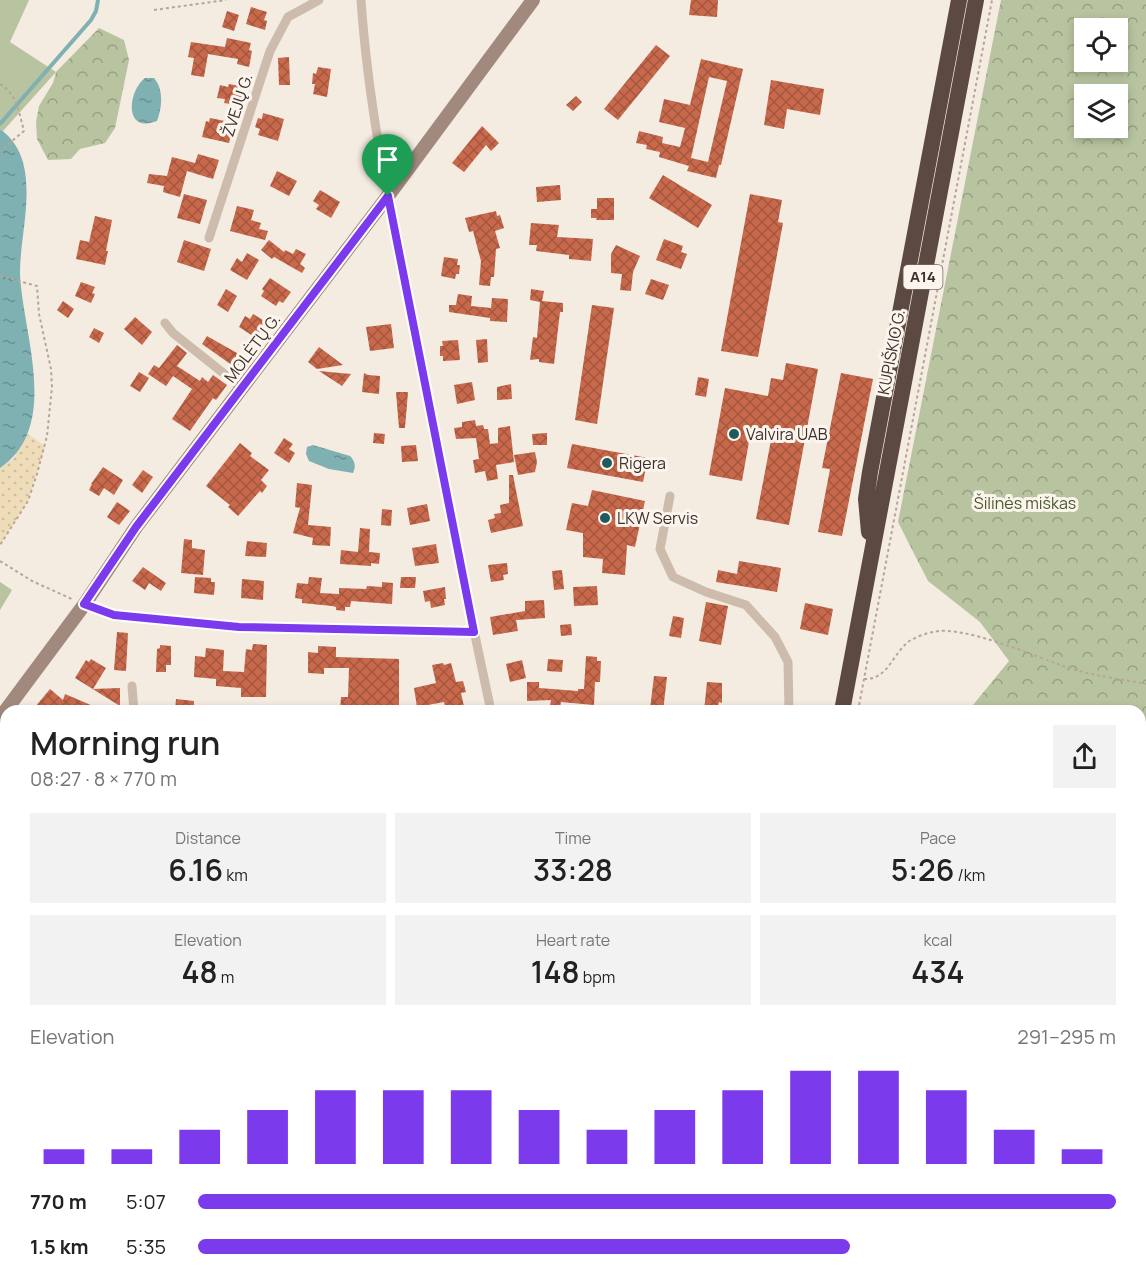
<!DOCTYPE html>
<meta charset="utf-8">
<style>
:root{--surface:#fff;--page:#f2f2f2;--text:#222;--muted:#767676;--accent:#7c3aed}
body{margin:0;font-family:Manrope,sans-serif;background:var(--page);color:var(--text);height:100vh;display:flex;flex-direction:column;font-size:22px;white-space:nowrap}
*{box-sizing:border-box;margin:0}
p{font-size:20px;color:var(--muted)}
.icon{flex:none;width:33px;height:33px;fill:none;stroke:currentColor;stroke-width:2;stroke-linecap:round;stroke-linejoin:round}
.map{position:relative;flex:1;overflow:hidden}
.panel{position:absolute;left:0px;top:705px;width:1146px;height:578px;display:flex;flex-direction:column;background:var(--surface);border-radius:18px 18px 0 0;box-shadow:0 3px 9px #0003}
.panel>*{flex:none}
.buttons{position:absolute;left:1074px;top:18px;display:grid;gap:12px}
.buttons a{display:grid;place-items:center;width:54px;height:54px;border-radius:0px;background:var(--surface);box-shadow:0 3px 9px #0003;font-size:30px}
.pin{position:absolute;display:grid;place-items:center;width:51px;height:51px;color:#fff;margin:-62px -26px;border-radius:50% 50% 50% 0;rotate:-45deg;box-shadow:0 0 6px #0007}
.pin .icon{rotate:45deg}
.round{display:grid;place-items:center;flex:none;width:63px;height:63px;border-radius:0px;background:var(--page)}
.headline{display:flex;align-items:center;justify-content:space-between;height:102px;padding:0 30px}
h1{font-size:33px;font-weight:600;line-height:45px}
.stats{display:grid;grid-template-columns:repeat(3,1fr);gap:9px;height:102px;padding:6px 30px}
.stats div{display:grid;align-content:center;border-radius:0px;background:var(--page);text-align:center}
.stats b{font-size:30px;font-weight:600}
.stats small{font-size:16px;font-weight:400}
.stats p{font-size:16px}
.chart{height:168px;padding:12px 30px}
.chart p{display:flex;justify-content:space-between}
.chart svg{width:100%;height:108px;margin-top:6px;stroke:var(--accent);stroke-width:6}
ul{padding:0 30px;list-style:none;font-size:20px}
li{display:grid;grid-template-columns:96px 72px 1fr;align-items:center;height:45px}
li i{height:15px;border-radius:8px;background:var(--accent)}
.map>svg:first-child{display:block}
.forest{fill:url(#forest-crowns);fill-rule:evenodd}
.sand{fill:url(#sand-dots)}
.park{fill:#b8c4a0}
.water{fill:url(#water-ripples)}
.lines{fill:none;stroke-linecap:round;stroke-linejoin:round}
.stream{stroke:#7fb0b2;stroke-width:4}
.building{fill:url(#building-cross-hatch);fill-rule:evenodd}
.path{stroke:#b9a596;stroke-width:2;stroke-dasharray:3 3;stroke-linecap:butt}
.street{stroke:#cdbbac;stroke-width:9}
.secondary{stroke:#a18a7d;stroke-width:14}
.primary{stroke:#7d675c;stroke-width:15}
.highway{stroke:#5c4a42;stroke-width:16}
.route-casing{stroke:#fff;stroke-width:12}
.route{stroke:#7c3aed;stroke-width:8}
.poi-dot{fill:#1f5a5e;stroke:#fbf5ee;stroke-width:2}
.labels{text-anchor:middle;stroke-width:6;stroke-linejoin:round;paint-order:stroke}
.shield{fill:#fbf5ee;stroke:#756b66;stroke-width:1.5}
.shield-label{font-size:15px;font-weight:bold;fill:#3b302b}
.street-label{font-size:16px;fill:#3b302b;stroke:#fbf5ee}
.poi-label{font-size:16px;fill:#3b302b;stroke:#fbf5ee;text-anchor:start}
.park-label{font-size:16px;fill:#4a5a2e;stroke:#fbf5ee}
</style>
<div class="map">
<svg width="1146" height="1282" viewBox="0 0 1146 1282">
<defs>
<pattern id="forest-crowns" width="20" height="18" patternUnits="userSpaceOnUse" patternTransform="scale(1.5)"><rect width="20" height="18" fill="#b8c4a0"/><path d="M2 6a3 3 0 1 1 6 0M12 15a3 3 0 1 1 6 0" fill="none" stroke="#97a083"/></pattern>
<pattern id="sand-dots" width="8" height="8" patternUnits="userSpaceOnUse" patternTransform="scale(1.5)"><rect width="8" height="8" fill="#efdcb8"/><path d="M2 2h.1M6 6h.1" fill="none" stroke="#cebd9e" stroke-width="1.8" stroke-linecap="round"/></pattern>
<pattern id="water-ripples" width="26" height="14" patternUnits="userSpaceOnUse" patternTransform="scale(1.5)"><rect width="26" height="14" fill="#7fb0b2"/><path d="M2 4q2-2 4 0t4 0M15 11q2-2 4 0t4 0" fill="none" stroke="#699091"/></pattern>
<pattern id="building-cross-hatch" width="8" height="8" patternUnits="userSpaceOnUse" patternTransform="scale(1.5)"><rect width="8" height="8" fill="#c8694b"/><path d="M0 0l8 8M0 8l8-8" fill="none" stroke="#a4573f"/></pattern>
</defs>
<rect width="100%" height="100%" fill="#f4ebe1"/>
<path class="forest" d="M1001 0H1146V1204H1140V711H968L1009 661 980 622 928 581 898 522ZM1084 28H1118V62H1084ZM1084 94H1118V128H1084Z
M99 28 124 40 129 60 115 128 105 143 80 149 71 159 48 160 37 139 36 122 39 106 53 83 56 72Z"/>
<path class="sand" d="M28 434 45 446 28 501 0 545V468L13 459Z"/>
<path class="park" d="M0 0H29L10 42 56 72 3 131 0 129Z
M0 582 12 590 0 610Z"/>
<path class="water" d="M145 78H154C164 89 162 108 157 121 123 134 128 91 145 78Z
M0 129C45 161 19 230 20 275 23 335 61 426 0 468Z
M313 445 350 456C355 461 356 466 353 473L329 469 309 461 306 454 307 447Z"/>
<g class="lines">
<path class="stream" d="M0 124 91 20 96 11 98 0"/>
</g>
<path class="building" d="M691 0H718L717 17 689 15Z
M251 7 267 12 264 20 267 21 265 30 246 24Z
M227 11 239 15 234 31 222 27Z
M227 38 251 43 249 50 252 51 249 67 237 64 238 59 208 54 204 77 191 75 194 58 188 57 191 42 225 47Z
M656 45 670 56 618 120 604 109Z
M289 57 290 85H279L278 58Z
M701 59 743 69 721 165H719L716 178 687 171 689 166 659 157 660 152 646 149 647 145 636 143 639 131 663 137 662 143 680 147 685 128 659 122 664 99 690 105ZM709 77 727 81 708 162 691 158Z
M318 67 331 69 327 97 313 94 315 84H312L313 73 316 74Z
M771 80 824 89 820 115 787 109 784 129 764 125Z
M229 84 240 86V88H243L241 101 238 100 237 105 224 103 225 99 217 98 220 85 228 87Z
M576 96 582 102 573 111 566 105Z
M263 113 284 119 278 141 258 135 260 129 255 127 258 118 262 119Z
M210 118 230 122 228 130 232 131 229 143 202 137 206 121 209 122Z
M482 126 499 143 491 151 486 145 464 172 452 163Z
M198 154 219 160 213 179 187 171 180 197 163 192 164 186 147 183 149 174 167 176 172 157 195 163Z
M277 171 297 181 289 196 270 186Z
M663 175 712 205 698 228 649 198Z
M560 185 561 200 537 202 536 187Z
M320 190 340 202 331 218 316 209 319 205 313 201Z
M184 194 207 200 200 224 177 218Z
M750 194 782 200 778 222 783 223 758 357 721 351Z
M597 198H614V220H596L597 218H591V209H597Z
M237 206 254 210 251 220 261 223 259 229 268 231 265 240 230 231Z
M496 211 497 216 500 215 504 228 495 231 500 248 496 249 494 277H491L490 286 479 285 481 261 473 231 469 232 465 218Z
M95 216 112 220 106 251H108L105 265 76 259 80 240 89 242Z
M531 223 559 225 557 237 593 239 591 261 569 259V255L536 251 537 245H529Z
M664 239 683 246 681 252 687 254 681 269 656 260Z
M184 240 211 249 204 271 177 262Z
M269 240 284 252 285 250 293 254 296 249 306 254 300 264 305 268 302 273 274 257 272 259 261 250Z
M616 245 640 256 633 272 631 291 620 290 622 274 611 273V254Z
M247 253 259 260 247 280 230 270 237 258 242 262Z
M444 257 458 259 457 265H460L459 274H456L455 279 441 276Z
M270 278 291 292 283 303 279 301 276 306 261 296 264 291 262 289Z
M651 279 669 285 663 300 645 294Z
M81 282 95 287 92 293 95 294 91 303 75 296Z
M226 289 237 296 228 312 217 305Z
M531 289 544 291 542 301 563 303V312H560L554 364 539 362V359L530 360 533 337 537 338 540 302 530 300Z
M458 294 472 296 471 306 491 308 492 298 508 299 507 322 490 321V318L449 312V305H456Z
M63 301 74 309 68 318 57 310Z
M592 305 614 308 597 424 575 420Z
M253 314 266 322 256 338 239 327 245 316 250 319Z
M135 317 152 332 142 345 124 329Z
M391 324 394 348 370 351 366 327Z
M94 328 104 333 99 343 89 337Z
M207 336 244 357 236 368 202 344Z
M487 339 488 362 478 363 476 340Z
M458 340 460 360 443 361V356H440V346H443L442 341Z
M177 345 187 353 177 366 200 381 202 377 208 382 213 375 227 385 216 400 213 398 190 431 172 419 192 389 173 376 166 386 148 374 154 365 159 368Z
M319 347 343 365 317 369 308 362Z
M786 363 818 369 789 525 756 519 771 440 750 436 742 481 709 475 725 388 768 396 771 378 783 380Z
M319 371 351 374 342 386Z
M139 372 149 378 140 392 130 386Z
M364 373 368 375 380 376 379 394 362 392Z
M841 373 873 379 842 536 818 532 830 469 822 468Z
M698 377 709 379 706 397 695 395Z
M472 382 475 400 457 404 454 385Z
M511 384 512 399 497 400V387Z
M396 392H408L405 428H399Z
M475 420 476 426 483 425 484 429H488L490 444 498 443V428L510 426 514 462 496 465 498 479 487 481 485 471 475 473 473 460 479 459 476 438 456 439 454 428 462 427V422Z
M374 433 385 434 384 444 373 443Z
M547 433V445H533L532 434Z
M284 438 293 444 289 449 295 453 289 463 274 453Z
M240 443 252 453 250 456 269 470 261 480 267 486 262 493 260 491 238 516 228 507 230 505 206 486Z
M572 444 648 458 643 482 567 468Z
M416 445 418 461 402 462 401 446Z
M535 452 537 462 535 472 518 475 514 455Z
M103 467 123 480 114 495 104 488 99 496 89 490 92 484H91Z
M143 470 153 477 142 493 132 485Z
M509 475H513L523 526 491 533 488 520 495 518 494 514 501 513 500 505 509 503Z
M297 483 312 485 308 525 331 527 330 546 312 545 313 538 293 533 300 508 295 507Z
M592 490 645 501 635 547 627 545 625 575 602 573 603 559 583 557V533L566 530 572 503 588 506Z
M117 502 130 511 119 525 107 517Z
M427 504 430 521 410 525 407 508Z
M382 509 392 510 391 526 381 525Z
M360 528 370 529 369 552 380 553 379 564 371 563V566L340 564 341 550 358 552Z
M184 539 192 540V548L205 550 203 575 181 573Z
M247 541 267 543 266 557 245 556Z
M436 544 439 563 415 566 412 548Z
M739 561 781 568 777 592 716 582 718 570 737 574Z
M507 563 508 574 503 575 504 580 491 582 488 565Z
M143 567 166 583 161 591 149 583 145 590 132 581Z
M562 570 564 589 554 590 552 571Z
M195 577 211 578V582H215L214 595 194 593Z
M309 577 322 578 320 593 339 594V588L366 589 367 586 382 587V582L393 583 392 604 351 601 350 607H345V611L336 610V607L332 606 302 603V599L295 598 297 583 308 584Z
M401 577H416L415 588H400Z
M242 579 264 581 263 600 241 598Z
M597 586 598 605 574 606 573 587Z
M445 587 446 599H444L445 605 431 608 430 601 425 602 423 591Z
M544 600 545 618 516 620 518 631 493 635 490 617 525 611V601Z
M706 602 728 606 721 645 699 641Z
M805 603 833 609 828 635 800 629Z
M673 616 684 618 681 638 669 636Z
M571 624 572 635 561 636 560 625Z
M117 632 128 633 126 671 114 670Z
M253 644 267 645 266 697H241V688L216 686V679L194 677 195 656 205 657 206 648 224 650 223 671 244 672 246 649 252 650Z
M160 645 171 646V665H166V672H156L157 649 160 648Z
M318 646 336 647V657L399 659V708L360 707V711H340L341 697H348L349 668H324V674L308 673V652L318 653Z
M586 656 597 657V661H601L600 682H595L594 705 561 702 559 711H549L551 700 527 701V682H539V688L578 691V689H584Z
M91 659 106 668 93 689 120 688V706L75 678 86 660 89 662Z
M548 659 563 660 562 672 547 671Z
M522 660 526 678 510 682 506 664Z
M443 663 444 665 451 663 456 682 463 681 466 692 461 693 465 711H446L444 702 417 707 414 688 436 683 432 665Z
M654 676 667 677 663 711 650 709Z
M707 682 722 683V703L719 702 717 711H704Z
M50 689 63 700 65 694 93 706 58 707 66 711H41L35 707Z
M176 699 194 701V711H175Z"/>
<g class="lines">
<path class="path" d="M154 10 226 0
M0 84C17 94 19 113 24 131L0 151
M0 276 37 286 39 314 51 369 52 387 47 436 37 474 28 501 0 545
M0 561 32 581 74 600
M864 679C889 680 893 651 911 640 917 637 926 633 933 632 962 624 1039 658 1069 668 1094 676 1121 679 1146 684
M858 711 992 0
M771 1276V1282"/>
<path class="street" d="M361 0C368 102 388 201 408 301 434 438 462 575 491 711
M209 238 270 51 288 17 319 0
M165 323 173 333 242 388
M670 496 660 549 673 577 706 592 746 605 775 637 788 662 789 711
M84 605 114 615 239 627 474 632
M132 686 134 711
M0 820H6
M0 974H6
M139 1276V1282
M523 1276 524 1282
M1113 1276 1114 1282"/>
<path class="secondary" d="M0 718 84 605 136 527 388 196 533 0"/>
<path class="primary" d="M0 1235H6
M715 1282 716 1276"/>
<path class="highway" d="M869 532 866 499 870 472 959 0
M842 711 976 0
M1140 1212H1146"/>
</g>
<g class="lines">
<defs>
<path id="route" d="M388 196 474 632 239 627 114 615 84 604 136 527Z"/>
</defs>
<use href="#route" class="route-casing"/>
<use href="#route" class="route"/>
</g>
<g class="poi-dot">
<circle cx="734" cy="434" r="6"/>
<circle cx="607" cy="463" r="6"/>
<circle cx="605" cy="518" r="6"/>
</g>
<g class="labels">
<rect class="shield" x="903.5" y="265" width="39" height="24" rx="4.5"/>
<g class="shield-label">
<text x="923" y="282">A14</text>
</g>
<g class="street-label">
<text transform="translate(237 105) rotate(-72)" y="6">ŽVEJŲ G.</text>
<text transform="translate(252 348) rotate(-53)" y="6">MOLĖTŲ G.</text>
<text transform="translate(891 352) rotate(-79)" y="6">KUPIŠKIO G.</text>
</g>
<g class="poi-label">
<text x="746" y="440">Valvira UAB</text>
<text x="619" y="469">Rigera</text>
<text x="617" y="524">LKW Servis</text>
</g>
<g class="park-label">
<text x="1025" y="509">Šilinės miškas</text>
</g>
</g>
</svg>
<div class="buttons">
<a><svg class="icon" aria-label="locate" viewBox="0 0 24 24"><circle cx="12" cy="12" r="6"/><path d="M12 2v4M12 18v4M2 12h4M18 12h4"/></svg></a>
<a><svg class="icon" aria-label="layers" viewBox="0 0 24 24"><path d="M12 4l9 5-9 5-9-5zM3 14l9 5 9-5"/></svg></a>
</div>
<div class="pin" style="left:388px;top:196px;background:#1e9e55"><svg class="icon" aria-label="arrive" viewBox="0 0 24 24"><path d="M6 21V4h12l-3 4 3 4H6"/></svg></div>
<section class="panel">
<div class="headline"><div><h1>Morning run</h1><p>08:27 · 8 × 770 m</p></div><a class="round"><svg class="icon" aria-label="share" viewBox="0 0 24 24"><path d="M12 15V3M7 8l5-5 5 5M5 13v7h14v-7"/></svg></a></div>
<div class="stats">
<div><p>Distance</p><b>6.16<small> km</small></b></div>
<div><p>Time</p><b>33:28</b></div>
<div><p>Pace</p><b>5:26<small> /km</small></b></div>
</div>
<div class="stats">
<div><p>Elevation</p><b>48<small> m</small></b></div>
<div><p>Heart rate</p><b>148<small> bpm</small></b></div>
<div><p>kcal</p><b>434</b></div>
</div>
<div class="chart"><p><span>Elevation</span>291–295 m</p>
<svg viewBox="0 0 160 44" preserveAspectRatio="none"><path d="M5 44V38M15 44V38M25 44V30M35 44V22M45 44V14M55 44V14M65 44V14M75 44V22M85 44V30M95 44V22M105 44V14M115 44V6M125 44V6M135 44V14M145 44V30M155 44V38"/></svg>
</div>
<ul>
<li><b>770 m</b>5:07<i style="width:100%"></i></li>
<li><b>1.5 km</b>5:35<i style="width:71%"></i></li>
</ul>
</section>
</div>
